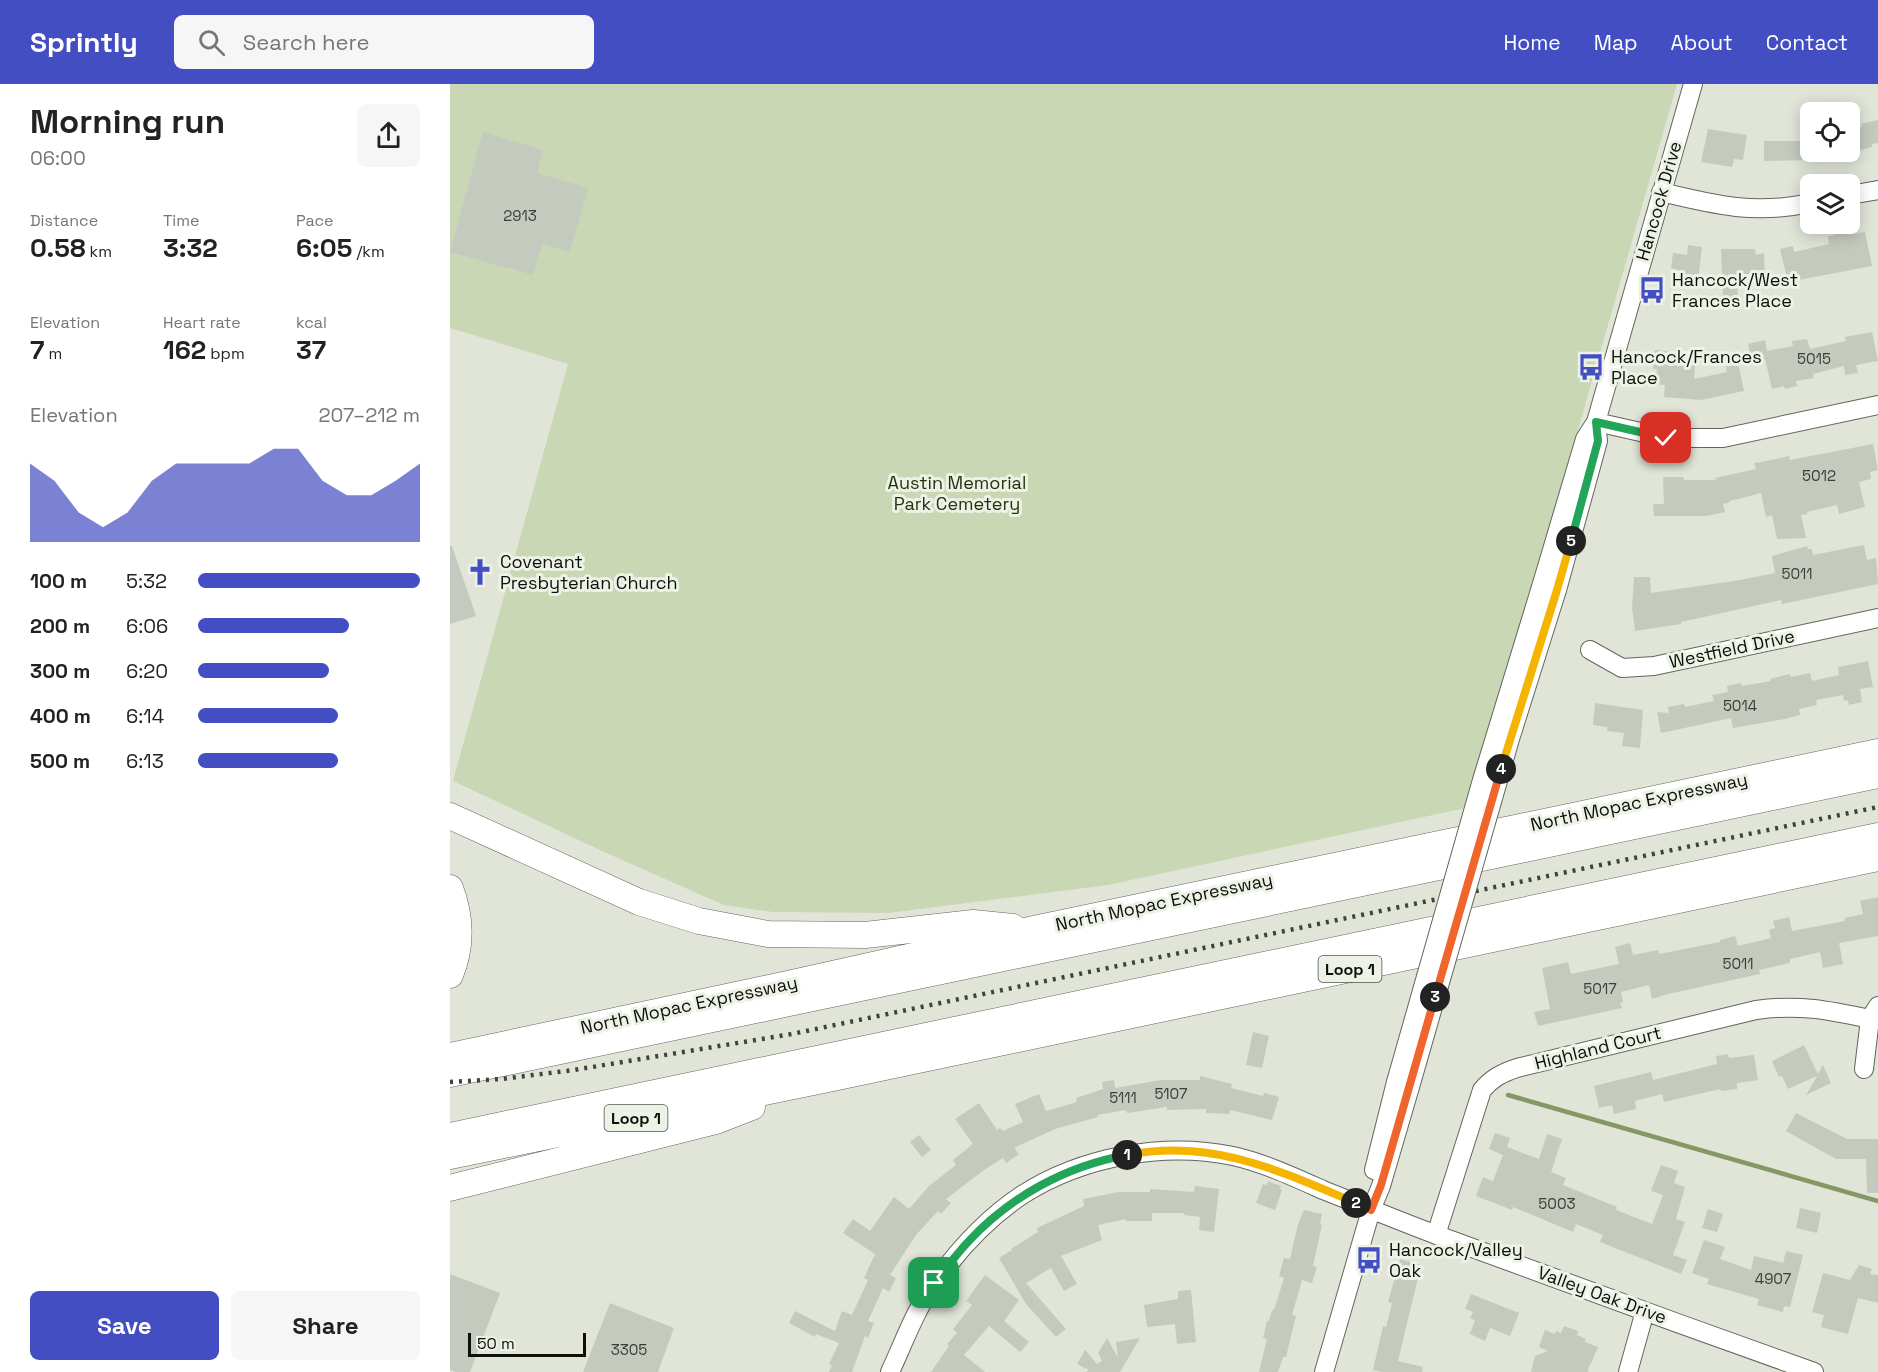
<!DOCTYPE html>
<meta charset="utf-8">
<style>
:root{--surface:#fff;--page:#f6f6f6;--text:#222;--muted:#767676;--accent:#444ec3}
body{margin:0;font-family:"Space Grotesk",sans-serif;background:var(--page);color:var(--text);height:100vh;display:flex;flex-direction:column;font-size:22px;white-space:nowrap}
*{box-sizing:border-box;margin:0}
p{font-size:20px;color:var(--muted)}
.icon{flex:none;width:33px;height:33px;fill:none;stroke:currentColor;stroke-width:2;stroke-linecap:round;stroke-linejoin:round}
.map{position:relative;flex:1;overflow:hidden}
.panel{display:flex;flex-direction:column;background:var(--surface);width:450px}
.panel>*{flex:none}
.buttons{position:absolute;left:1350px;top:18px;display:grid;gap:12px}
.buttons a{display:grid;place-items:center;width:60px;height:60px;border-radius:9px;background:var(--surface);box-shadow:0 3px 15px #0003;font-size:30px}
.scale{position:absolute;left:18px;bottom:15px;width:118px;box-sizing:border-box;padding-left:6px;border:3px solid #0e0f0b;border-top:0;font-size:16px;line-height:21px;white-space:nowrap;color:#0e0f0b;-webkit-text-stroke:4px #edf2e6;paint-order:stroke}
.pin{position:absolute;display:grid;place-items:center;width:51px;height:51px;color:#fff;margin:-26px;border-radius:12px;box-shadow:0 3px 9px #0006}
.km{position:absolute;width:30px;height:30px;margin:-15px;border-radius:50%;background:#222;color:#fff;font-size:16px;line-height:30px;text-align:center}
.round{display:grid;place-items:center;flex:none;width:63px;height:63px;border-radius:9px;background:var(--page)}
.headline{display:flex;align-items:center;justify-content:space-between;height:102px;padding:0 30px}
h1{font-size:33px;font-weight:700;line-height:45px}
.figures{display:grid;grid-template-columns:repeat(3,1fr);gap:9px;height:102px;padding:6px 30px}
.figures div{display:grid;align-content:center}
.figures b{font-size:26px;font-weight:700}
.figures small{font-size:16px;font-weight:400}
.figures p{font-size:16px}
.chart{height:168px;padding:12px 30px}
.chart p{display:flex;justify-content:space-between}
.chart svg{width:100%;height:108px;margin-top:6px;fill:var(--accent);opacity:.7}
.button{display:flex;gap:12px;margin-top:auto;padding:12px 30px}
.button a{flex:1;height:69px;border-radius:9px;background:var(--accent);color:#fff;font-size:24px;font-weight:700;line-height:69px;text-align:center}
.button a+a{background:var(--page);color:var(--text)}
ul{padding:0 30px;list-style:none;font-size:20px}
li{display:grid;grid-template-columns:96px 72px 1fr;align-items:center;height:45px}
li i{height:15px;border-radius:8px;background:var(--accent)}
header{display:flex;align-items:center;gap:36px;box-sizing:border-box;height:84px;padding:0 30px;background:var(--accent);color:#fff}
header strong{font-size:28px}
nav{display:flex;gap:33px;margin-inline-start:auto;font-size:21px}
.search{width:420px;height:54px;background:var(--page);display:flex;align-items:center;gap:15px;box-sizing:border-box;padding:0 21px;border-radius:9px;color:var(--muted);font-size:22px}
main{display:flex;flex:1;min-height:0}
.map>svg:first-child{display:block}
.green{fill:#c9d7b4}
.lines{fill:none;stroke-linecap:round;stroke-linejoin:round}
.stream{stroke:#849764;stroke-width:4.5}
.building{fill:#c5cabe}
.minor-casing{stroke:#62665b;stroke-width:20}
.highway-casing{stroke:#62665b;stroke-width:27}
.minor{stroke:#fff;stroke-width:18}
.highway{stroke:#fff;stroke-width:26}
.rail{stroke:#40423c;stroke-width:4.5;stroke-dasharray:3 6;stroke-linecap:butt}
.minor-bridge-casing{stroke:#62665b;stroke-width:20;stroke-linecap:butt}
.minor-bridge{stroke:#fff;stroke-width:18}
.split-1-casing{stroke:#fff;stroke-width:12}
.split-2-casing{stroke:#fff;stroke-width:12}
.split-3-casing{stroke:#fff;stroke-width:12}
.split-4-casing{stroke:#fff;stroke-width:12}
.split-5-casing{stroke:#fff;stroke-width:12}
.split-6-casing{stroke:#fff;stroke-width:12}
.split-1{stroke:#22a559;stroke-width:8}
.split-2{stroke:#f5b400;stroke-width:8}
.split-3{stroke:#f0652b;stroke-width:8}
.split-4{stroke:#f0652b;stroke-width:8}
.split-5{stroke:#f5b400;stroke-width:8}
.split-6{stroke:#22a559;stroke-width:8}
.labels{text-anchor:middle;stroke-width:6;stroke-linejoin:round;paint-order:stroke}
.number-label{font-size:15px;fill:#3c3e38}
.shield{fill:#edf2e6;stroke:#51534d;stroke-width:1.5}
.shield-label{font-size:16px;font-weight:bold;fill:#0e0f0b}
.street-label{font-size:18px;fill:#0e0f0b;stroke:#edf2e6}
.poi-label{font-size:18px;fill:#0e0f0b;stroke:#edf2e6;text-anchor:start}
.park-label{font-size:18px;fill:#25320a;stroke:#edf2e6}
</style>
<header>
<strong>Sprintly</strong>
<div class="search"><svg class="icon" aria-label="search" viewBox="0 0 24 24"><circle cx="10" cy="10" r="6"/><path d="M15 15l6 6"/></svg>Search here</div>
<nav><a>Home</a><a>Map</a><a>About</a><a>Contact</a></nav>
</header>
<main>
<section class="panel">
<div class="headline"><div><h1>Morning run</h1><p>06:00</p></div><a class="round"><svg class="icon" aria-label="share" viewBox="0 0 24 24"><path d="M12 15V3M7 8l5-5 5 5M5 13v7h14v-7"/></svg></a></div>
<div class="figures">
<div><p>Distance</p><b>0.58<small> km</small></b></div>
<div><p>Time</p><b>3:32</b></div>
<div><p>Pace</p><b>6:05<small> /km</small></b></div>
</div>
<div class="figures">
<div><p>Elevation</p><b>7<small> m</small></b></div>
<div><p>Heart rate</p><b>162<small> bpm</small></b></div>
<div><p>kcal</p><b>37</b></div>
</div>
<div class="chart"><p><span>Elevation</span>207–212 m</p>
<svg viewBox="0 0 160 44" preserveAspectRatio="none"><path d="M0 44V12L10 19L20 32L30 38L40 32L50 19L60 12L70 12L80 12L90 12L100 6L110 6L120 19L130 25L140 25L150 19L160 12V44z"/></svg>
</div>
<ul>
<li><b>100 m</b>5:32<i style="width:100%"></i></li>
<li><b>200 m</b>6:06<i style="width:68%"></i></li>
<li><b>300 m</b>6:20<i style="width:59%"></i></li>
<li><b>400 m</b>6:14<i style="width:63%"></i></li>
<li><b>500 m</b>6:13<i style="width:63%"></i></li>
</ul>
<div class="button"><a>Save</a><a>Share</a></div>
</section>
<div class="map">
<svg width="1428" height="1288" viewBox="0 0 1428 1288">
<rect width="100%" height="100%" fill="#e0e5d8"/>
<path class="green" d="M0 0H1227L1020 723 658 801 438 829 323 828 274 821 152 767 3 697 118 280 0 244Z"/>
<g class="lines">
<path class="stream" d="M1058 1011 1428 1117"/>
</g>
<path class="building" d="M1428 36V59L1422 60V63L1410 66 1406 44 1412 43 1411 40Z
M1258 45 1297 51 1293 76 1284 75 1282 83 1251 78Z
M33 48 93 66 87 89 138 104 120 168 92 160 83 191 0 168Z
M1314 57H1360V76L1314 77Z
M1400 140 1402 150 1415 148 1422 182 1338 198 1330 165 1343 162 1344 168 1379 160 1378 152 1385 151 1383 144Z
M1238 161 1252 163 1248 196 1233 194 1234 188 1221 184 1223 169 1237 171Z
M1271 165H1305L1306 171 1314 169 1315 195 1287 196 1288 216H1273Z
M1422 248 1428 277 1406 281 1408 289 1395 291 1394 282 1363 290 1364 294 1346 297 1347 302 1335 305 1334 302 1322 305 1315 275 1302 278 1298 260 1315 256 1317 267 1343 262 1342 257 1357 255 1360 265 1396 257 1395 253Z
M1205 266 1223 268 1222 278 1245 280 1244 295 1277 288 1276 282 1288 279 1294 307 1251 316 1214 313 1215 301 1205 300 1207 285H1203Z
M1423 360 1428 386 1420 388 1421 395 1409 398 1415 423 1389 430 1387 421 1357 428V430L1351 431 1356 454 1327 455 1322 431 1316 433 1311 409 1280 417V418L1273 420 1275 428 1256 432H1204L1203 420H1214L1213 393H1233L1234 396H1266L1265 394 1306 385 1304 379 1312 378 1339 372 1340 376Z
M1414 461 1417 476 1426 474 1428 500 1332 520 1331 516 1231 538V540L1185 547 1182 524 1184 493H1200L1201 509 1290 496 1325 489 1322 472 1357 462 1358 465H1362L1363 471Z
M0 462H2L26 532 0 540Z
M1418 577 1423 603 1410 605 1412 618 1399 621 1398 616 1394 617 1393 611 1366 616 1367 621 1349 625 1350 631 1335 635 1283 644 1281 634 1211 649 1207 628 1219 629 1218 623 1234 620 1235 623 1264 617 1262 611 1278 608 1277 602 1291 599 1292 602 1321 597 1320 595 1340 590 1341 593 1360 589 1362 597 1389 591 1388 583Z
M1145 619 1193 626 1190 664 1172 662 1174 649 1157 647V643L1143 641Z
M1428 813V852L1389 859 1393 880 1373 884 1370 868 1340 875V879L1309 886 1310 890 1218 910 1202 915 1199 901 1171 908 1173 918 1170 919 1172 924 1088 942 1084 928 1100 925 1092 884 1118 878 1121 890 1169 880 1165 863 1180 859 1183 871 1208 866 1209 870 1270 858V856L1285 852 1288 862 1321 854 1319 846 1325 844 1323 837 1339 833 1342 847 1395 837V834L1413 830 1410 817Z
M803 948 819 952 812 984 796 981Z
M1354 961 1368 990 1373 981 1381 999 1356 1011 1367 992 1338 1005 1332 992 1329 993 1322 977Z
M1278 970 1279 974 1304 971 1308 996 1287 999V1005L1271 1007 1270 1005 1214 1018 1212 1010 1185 1017 1186 1025 1164 1030 1162 1021 1149 1024 1144 1002 1201 988 1203 996 1267 980 1266 972Z
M750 992 782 1000 781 1004 813 1012 814 1009 829 1013 822 1036 780 1026V1030L756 1029V1025L717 1026V1023L677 1029 676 1026 647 1031 648 1033 605 1045 564 1064 569 1070 556 1079 553 1074 534 1086 496 1115 501 1119 491 1130 488 1127 466 1151 440 1191 446 1194 439 1208 433 1204 418 1237 424 1239 418 1254 415 1252 402 1288H379L382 1281 379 1280 389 1259 366 1250 365 1253 339 1239 345 1227 385 1247 392 1227 402 1231 418 1196 414 1194 425 1170 393 1149 403 1135 420 1147 444 1113 459 1125 479 1102 506 1081 503 1076 523 1060 505 1035 529 1019 547 1046 550 1044 553 1047 573 1038 565 1020 589 1010 596 1027 627 1018 626 1014 653 1005 652 998 664 996 665 1004 711 996H750Z
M1346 1029 1397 1055H1428V1109H1417L1416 1075H1386L1336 1047Z
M1045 1049 1060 1054 1057 1063 1089 1075 1097 1050 1112 1055 1101 1088 1116 1094 1113 1101 1167 1123 1166 1126 1202 1140 1213 1111 1201 1107 1211 1081 1228 1087 1224 1099 1235 1103 1226 1135 1235 1138 1223 1171 1237 1176 1231 1190 1150 1158 1153 1151 1126 1140 1123 1148 1063 1123 1062 1126 1026 1112 1033 1093 1043 1097 1053 1071 1039 1065Z
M469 1051 481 1066 472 1073 460 1058Z
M818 1097 831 1102 830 1105 832 1106 825 1126 806 1119 813 1100 817 1101Z
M745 1102 769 1105 764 1148 749 1146 750 1133 734 1131V1129H702V1137H676V1135L648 1141 652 1156 611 1172 627 1200 614 1207 601 1184 576 1199 616 1245 606 1253 576 1220 549 1174 562 1166 561 1165 588 1148 587 1144 634 1122 633 1115 668 1108H700V1105L744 1108Z
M1350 1124 1371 1129 1367 1149 1346 1144Z
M1258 1125 1273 1130 1267 1148 1252 1144Z
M854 1126 872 1130 870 1140 872 1141 863 1182 867 1183 862 1199 852 1196 842 1231 846 1232 836 1273H833L828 1288H809L817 1255 813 1254 817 1237H819L822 1226H824L834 1194 829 1192 834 1174 840 1175 848 1140Z
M1254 1156 1275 1163 1270 1175 1301 1186 1304 1172 1333 1179 1336 1167 1353 1171 1340 1223 1334 1222 1333 1228 1307 1221 1309 1215 1257 1200 1259 1195 1242 1189Z
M950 1175 971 1181 948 1277 973 1283 972 1288H932L923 1286 933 1242 936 1243 942 1219 938 1218Z
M1409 1181 1422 1185 1420 1190 1428 1191V1219L1408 1214 1398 1250 1371 1243 1374 1231 1362 1228 1373 1189 1400 1196Z
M0 1190 50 1209 20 1288H6L0 1286Z
M535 1191 569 1216 554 1237 579 1258 570 1268 539 1242 514 1271 535 1288H481L499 1262 497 1260 507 1249 503 1245 522 1221 516 1217Z
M741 1206 746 1258 727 1260 725 1240 697 1243 694 1221 728 1215V1207Z
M1021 1210 1069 1229 1060 1252 1040 1244 1035 1257 1020 1250 1025 1236 1020 1234 1023 1228 1015 1225Z
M160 1219 224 1244 208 1288H133Z
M1114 1242 1128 1247 1127 1251 1136 1255 1135 1258 1148 1263 1140 1282 1139 1281 1138 1288H1081L1085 1272 1098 1267 1089 1263 1095 1246 1105 1250 1106 1247 1111 1249Z
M657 1254 668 1274 666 1258 690 1254 670 1288H636L639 1286 627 1280 635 1266 647 1280 652 1277 648 1269Z"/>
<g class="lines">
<defs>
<path id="minor" d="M1211 108C1265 121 1305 131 1360 119
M1400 111 1428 106
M1146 338 1217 354H1273L1428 321
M1091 503 1135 355 1146 338 1243 0
M1107 506 1148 357 1146 340
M1140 566 1172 584 1204 582 1428 534
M1414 985 1420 935 1428 922
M924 1086 946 998
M986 1151 1032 1006C1042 994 1052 989 1067 984L1306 926C1349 920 1378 926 1420 935
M440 1288C454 1258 466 1224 486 1197 509 1165 539 1133 572 1111 633 1072 713 1058 783 1072 814 1079 844 1093 873 1106 911 1121 949 1137 987 1151 1113 1198 1238 1243 1364 1288
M874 1288 921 1126 931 1102 960 1003
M1178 1288 1195 1227"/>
<path id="highway" d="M0 732 189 818 249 837 318 850 415 851 523 839 563 843
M0 804C11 833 12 862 0 891
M0 972 347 898 584 845 1428 668
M0 990 1428 691
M0 1052 1428 752
M0 1072 373 996 1428 774
M0 1104 266 1037 302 1023"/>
</defs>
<use href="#minor" class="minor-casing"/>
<use href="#highway" class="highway-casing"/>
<use href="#minor" class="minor"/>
<use href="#highway" class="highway"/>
<path class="rail" d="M0 998 51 995 124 986 342 950 1428 723"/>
<defs>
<path id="minor-bridge" d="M946 998 1032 696 1091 503
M960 1003 1060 655 1107 506"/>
</defs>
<use href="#minor-bridge" class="minor-bridge-casing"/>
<use href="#minor-bridge" class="minor-bridge"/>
</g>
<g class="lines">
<defs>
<path id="split-1" d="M484 1199C495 1186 505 1172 517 1159 559 1113 616 1082 677 1071"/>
<path id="split-2" d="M677 1071C762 1054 830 1087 906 1119"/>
<path id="split-3" d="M906 1119 921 1126 931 1101 985 913"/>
<path id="split-4" d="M985 913 1051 685"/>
<path id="split-5" d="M1051 685 1107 506 1121 457"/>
<path id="split-6" d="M1121 457 1148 357 1146 338 1216 354"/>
</defs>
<use href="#split-1" class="split-1-casing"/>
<use href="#split-2" class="split-2-casing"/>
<use href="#split-3" class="split-3-casing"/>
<use href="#split-4" class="split-4-casing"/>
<use href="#split-5" class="split-5-casing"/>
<use href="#split-6" class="split-6-casing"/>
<use href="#split-1" class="split-1"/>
<use href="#split-2" class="split-2"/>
<use href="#split-3" class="split-3"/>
<use href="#split-4" class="split-4"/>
<use href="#split-5" class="split-5"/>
<use href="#split-6" class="split-6"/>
</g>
<defs>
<symbol id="bus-bare" viewBox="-9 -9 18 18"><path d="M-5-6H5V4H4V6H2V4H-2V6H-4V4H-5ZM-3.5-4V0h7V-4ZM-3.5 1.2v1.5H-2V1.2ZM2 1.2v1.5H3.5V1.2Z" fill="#444ec3" stroke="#edf2e6" stroke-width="2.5" paint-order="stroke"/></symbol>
<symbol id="church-bare" viewBox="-9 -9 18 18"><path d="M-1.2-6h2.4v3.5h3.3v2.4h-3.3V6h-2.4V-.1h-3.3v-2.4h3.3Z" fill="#444ec3" stroke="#edf2e6" stroke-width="2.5" paint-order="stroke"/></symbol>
</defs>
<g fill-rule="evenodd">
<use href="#bus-bare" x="1183" y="187" width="38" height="38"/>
<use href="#bus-bare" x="1122" y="264" width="38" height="38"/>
<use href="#church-bare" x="11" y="469" width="38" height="38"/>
<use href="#bus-bare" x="900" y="1157" width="38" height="38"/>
</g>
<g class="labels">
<g class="number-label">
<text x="70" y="137">2913</text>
<text x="1364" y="280">5015</text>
<text x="1369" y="397">5012</text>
<text x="1347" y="495">5011</text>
<text x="1290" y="627">5014</text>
<text x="1288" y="885">5011</text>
<text x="1150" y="910">5017</text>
<text x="721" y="1015">5107</text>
<text x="673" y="1019">5111</text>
<text x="1107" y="1125">5003</text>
<text x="1323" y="1200">4907</text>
<text x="179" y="1271">3305</text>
</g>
<g class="shield">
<rect x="868.5" y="872" width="63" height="26" rx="4.5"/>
<rect x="154.5" y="1021" width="63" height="26" rx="4.5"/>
</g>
<g class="shield-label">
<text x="900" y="891">Loop 1</text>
<text x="186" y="1040">Loop 1</text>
</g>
<g class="street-label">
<text transform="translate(1209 117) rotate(-74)" y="6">Hancock Drive</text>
<text transform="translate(1282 565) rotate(-12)" y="6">Westfield Drive</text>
<text transform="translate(1189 718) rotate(-12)" y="6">North Mopac Expressway</text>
<text transform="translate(714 818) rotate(-12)" y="6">North Mopac Expressway</text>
<text transform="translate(239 921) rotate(-12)" y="6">North Mopac Expressway</text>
<text transform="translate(1148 964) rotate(-14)" y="6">Highland Court</text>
<text transform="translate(1152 1211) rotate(20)" y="6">Valley Oak Drive</text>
</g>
<g class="poi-label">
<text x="1222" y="202">Hancock/West<tspan x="1222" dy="21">Frances Place</tspan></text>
<text x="1161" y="279">Hancock/Frances<tspan x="1161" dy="21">Place</tspan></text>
<text x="50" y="484">Covenant<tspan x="50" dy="21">Presbyterian Church</tspan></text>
<text x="939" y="1172">Hancock/Valley<tspan x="939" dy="21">Oak</tspan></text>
</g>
<g class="park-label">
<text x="507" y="405">Austin Memorial<tspan x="507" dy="21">Park Cemetery</tspan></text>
</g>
</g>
</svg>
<div class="buttons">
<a><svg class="icon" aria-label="locate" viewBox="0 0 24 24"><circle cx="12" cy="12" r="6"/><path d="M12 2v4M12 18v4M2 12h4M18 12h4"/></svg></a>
<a><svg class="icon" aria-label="layers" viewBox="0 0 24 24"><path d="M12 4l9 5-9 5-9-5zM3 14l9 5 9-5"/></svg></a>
</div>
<div class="scale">50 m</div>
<div class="pin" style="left:484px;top:1199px;background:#1e9e55"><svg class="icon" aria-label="arrive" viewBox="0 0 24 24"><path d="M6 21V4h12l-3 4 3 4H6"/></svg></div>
<div class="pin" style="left:1216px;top:354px;background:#d93025"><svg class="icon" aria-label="check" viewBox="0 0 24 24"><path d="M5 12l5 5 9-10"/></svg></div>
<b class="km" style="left:677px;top:1071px">1</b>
<b class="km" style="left:906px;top:1119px">2</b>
<b class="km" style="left:985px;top:913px">3</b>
<b class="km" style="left:1051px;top:685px">4</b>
<b class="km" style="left:1121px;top:457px">5</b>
</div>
</main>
